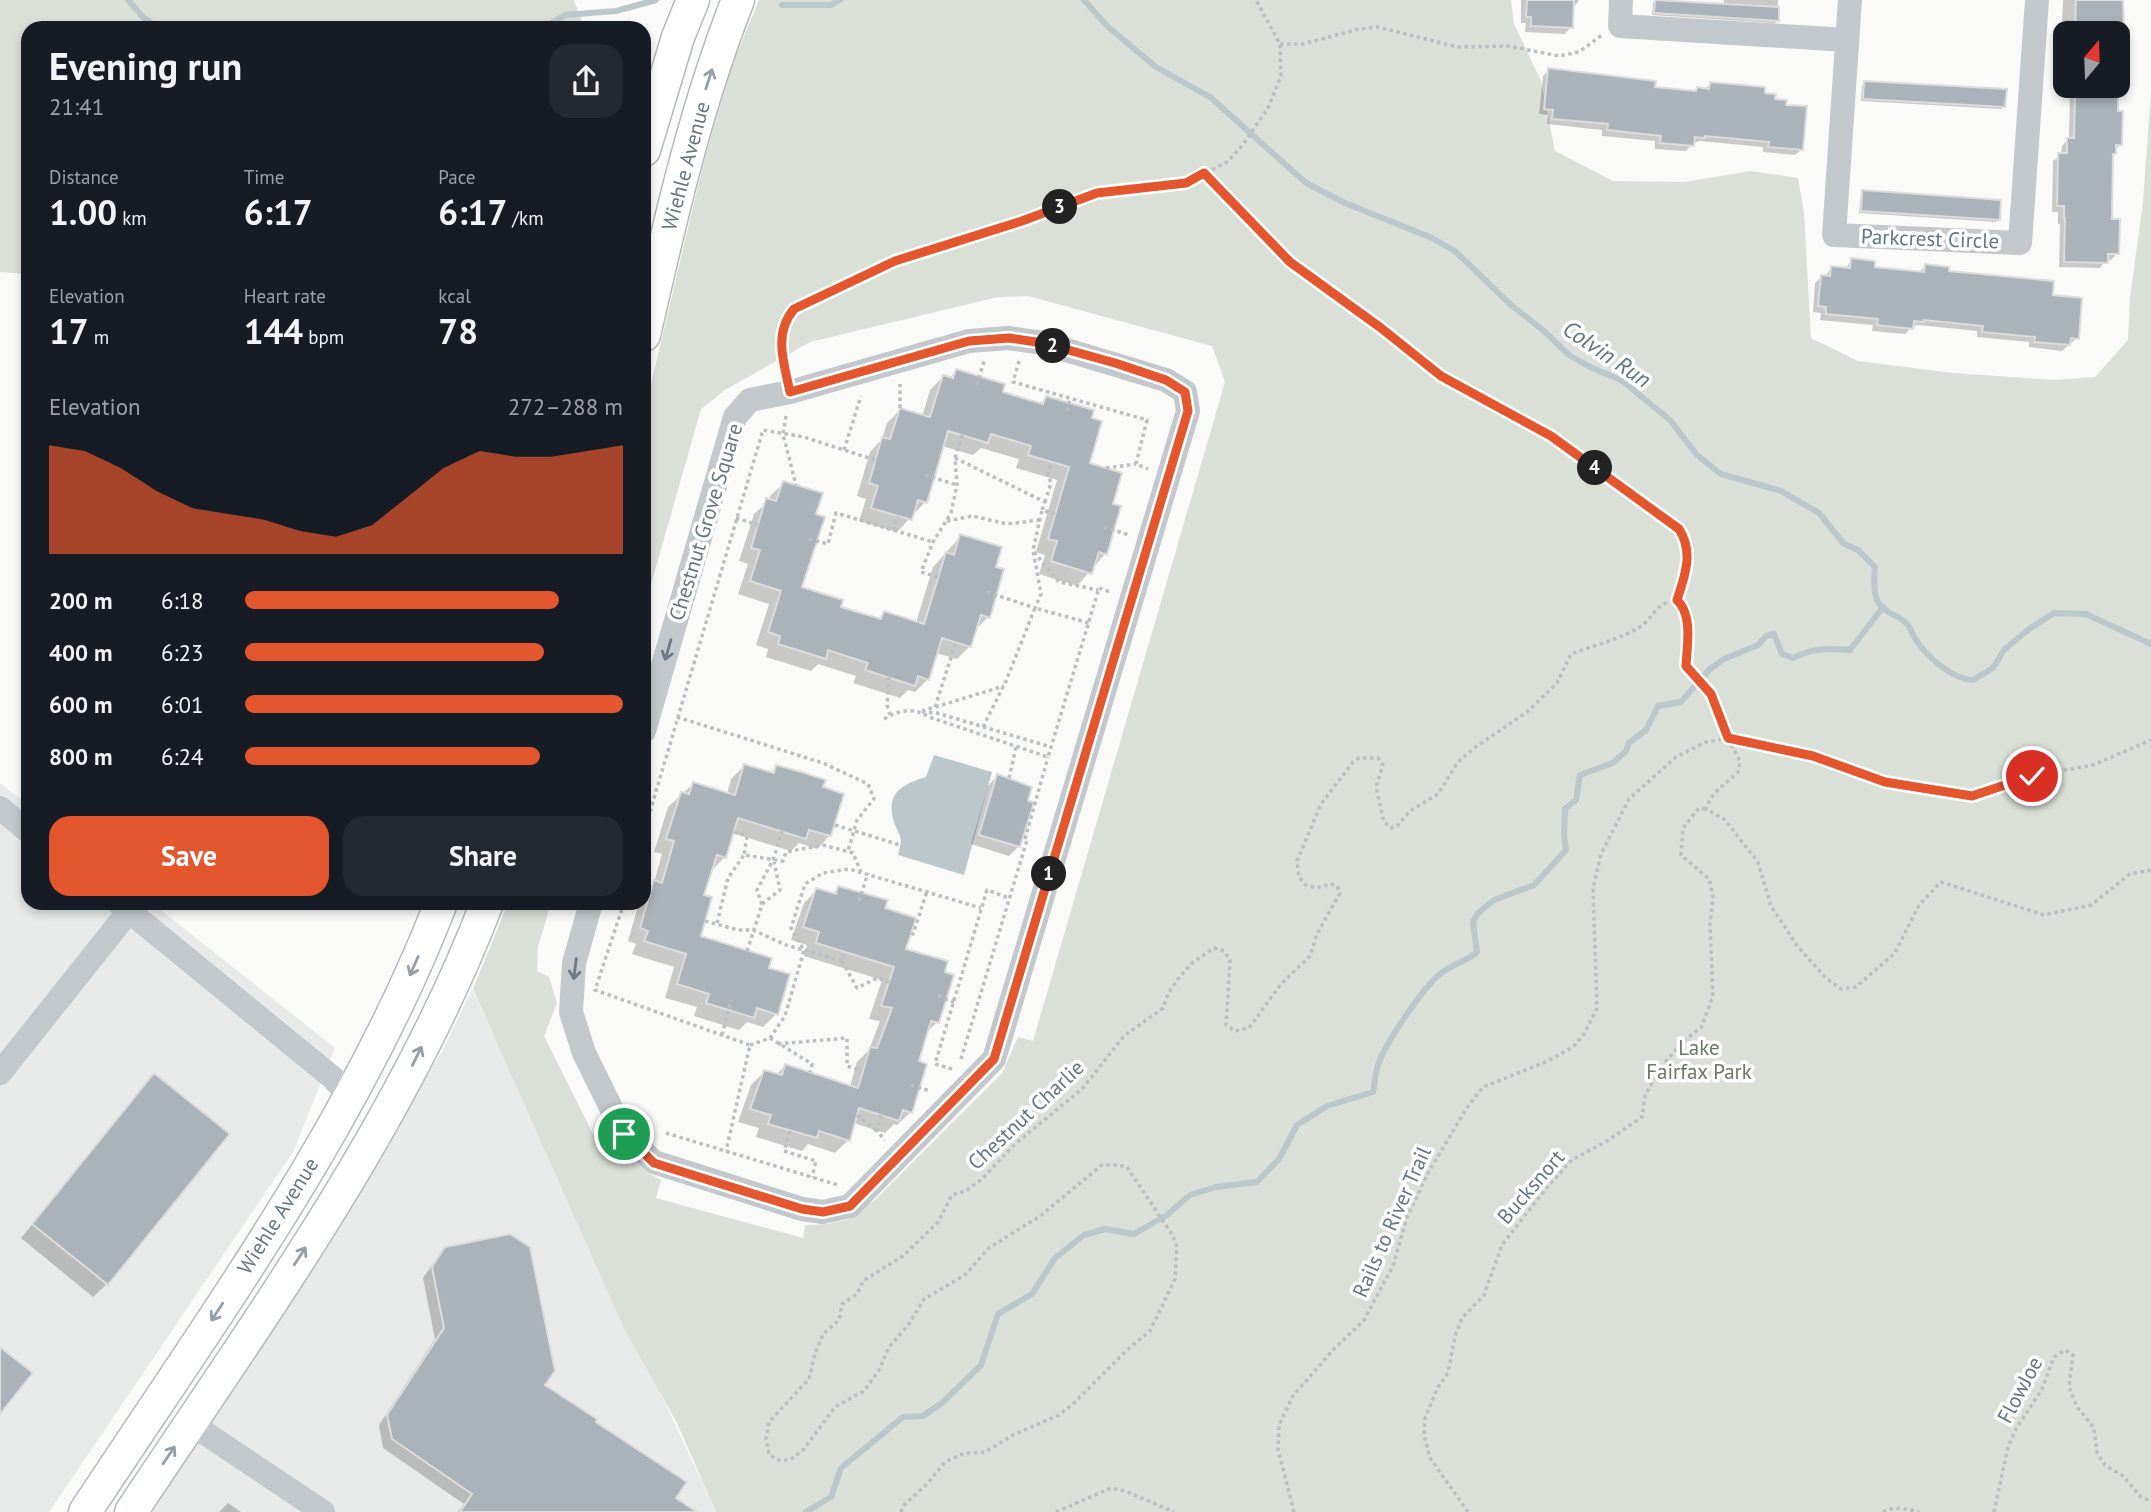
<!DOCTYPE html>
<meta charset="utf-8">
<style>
:root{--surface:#171b24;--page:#242831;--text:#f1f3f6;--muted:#9ea1a6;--accent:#e4572e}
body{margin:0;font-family:"PT Sans",sans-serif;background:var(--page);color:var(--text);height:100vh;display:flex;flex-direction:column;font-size:26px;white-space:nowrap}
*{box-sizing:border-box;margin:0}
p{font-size:23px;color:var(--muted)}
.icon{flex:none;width:38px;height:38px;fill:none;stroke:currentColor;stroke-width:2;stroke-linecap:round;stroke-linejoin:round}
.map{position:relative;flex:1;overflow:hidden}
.sheet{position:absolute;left:21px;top:21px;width:630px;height:889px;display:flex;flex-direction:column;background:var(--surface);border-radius:21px;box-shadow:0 4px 10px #0003}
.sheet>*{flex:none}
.needle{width:46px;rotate:19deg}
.controls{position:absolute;left:2053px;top:21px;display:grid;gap:14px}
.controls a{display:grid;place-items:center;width:77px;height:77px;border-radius:14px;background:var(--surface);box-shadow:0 4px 10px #0003;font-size:35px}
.pin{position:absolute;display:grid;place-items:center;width:60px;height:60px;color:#fff;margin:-30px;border:4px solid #fff;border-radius:50%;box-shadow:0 2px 7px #0007}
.km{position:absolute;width:35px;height:35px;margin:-18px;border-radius:50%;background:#222;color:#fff;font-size:19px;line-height:35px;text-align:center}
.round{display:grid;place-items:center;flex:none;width:74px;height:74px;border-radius:21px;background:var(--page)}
.summary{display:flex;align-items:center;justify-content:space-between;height:119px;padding:0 28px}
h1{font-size:38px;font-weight:600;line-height:52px}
.metrics{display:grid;grid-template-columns:repeat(3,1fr);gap:10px;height:119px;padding:7px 28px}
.metrics div{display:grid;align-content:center}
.metrics b{font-size:35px;font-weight:600}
.metrics small{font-size:19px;font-weight:400}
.metrics p{font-size:19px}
.chart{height:196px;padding:14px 28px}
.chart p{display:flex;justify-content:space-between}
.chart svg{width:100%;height:126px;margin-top:7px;fill:var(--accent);opacity:.7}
.action{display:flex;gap:14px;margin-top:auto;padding:14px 28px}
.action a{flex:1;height:80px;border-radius:21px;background:var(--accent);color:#fff;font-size:28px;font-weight:600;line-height:80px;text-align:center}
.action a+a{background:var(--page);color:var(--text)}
ul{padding:0 28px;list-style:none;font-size:23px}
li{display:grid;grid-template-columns:112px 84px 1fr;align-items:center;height:52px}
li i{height:18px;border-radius:9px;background:var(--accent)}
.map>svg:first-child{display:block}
.built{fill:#e8e9e9}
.green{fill:#dadfd7}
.water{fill:#bbc7cb}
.shadow{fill:#0003}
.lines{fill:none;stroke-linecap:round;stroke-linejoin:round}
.stream{stroke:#bbc7cb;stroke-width:6}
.building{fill:#aab3b9;stroke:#dcdcda;stroke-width:2}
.major-casing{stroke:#b5babe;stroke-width:35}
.path{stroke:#bbbfc2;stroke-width:3.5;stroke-dasharray:3.5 3.5;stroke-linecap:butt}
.minor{stroke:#c3c8cc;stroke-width:24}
.major{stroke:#fff;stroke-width:32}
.oneway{stroke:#939fa8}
.oneway2{stroke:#6a7a87}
.route-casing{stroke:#fff;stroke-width:14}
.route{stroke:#e4572e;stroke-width:9}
.labels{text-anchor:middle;stroke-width:7;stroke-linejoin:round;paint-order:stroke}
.street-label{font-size:21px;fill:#657683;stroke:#fff}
.park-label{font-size:21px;fill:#687a64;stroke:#fff}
.water-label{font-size:23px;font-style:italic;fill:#60757c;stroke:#fff}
</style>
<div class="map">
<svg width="2151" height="1512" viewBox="0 0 2151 1512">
<rect width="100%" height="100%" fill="#fafaf8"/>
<path class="built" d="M0 783 28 805V903H152L335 1048 293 1152 49 1512H0Z
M472 989 716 1512H149L443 1050Z"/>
<path class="green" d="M0 0H574L583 25 580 28H28V274L0 272Z
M759 0H1511L1514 24 1541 81 1555 151 1613 181 1684 182 1751 171 1798 178 1804 213 1811 338 1858 361 1953 373 2054 380 2095 377 2128 340 2130 298 2143 202 2151 91V1512H716L677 1423 624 1328 473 989 508 903H551L538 947 537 971 549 977 557 1003 544 1036 596 1140 609 1138 648 1173 661 1180 656 1198 803 1238 805 1225 828 1224 849 1219 876 1199 1002 1073 1018 1037 1033 1041 1225 382 1212 346 1028 296 998 297 810 342 725 390 701 409 644 609V414L703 165 731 68Z"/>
<path class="water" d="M934 755 992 772 964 875 898 855C899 850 901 844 901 839 899 832 894 825 893 818 886 792 905 783 926 777Z"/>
<path class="shadow" d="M1521 0H1579L1572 10 1571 27 1565 34 1525 32 1526 23H1521Z
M1724 0H1778L1777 20 1775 23 1652 15 1653 3 1655 1 1723 5Z
M2063 0H2121L2122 28 2130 29 2127 61 2120 67 2118 73V33H2070L2071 22 2062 21Z
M1549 70 1653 89 1694 92 1697 89 1704 90 1711 83 1763 94 1785 106 1802 149 1795 155 1763 152V147L1700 141 1693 143 1686 151 1655 149V141L1602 136V130L1547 124 1548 115 1539 114 1543 76Z
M1865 83 2004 106 2001 109 1861 101 1862 86Z
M2070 86H2117L2116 112 2120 144 2112 156 2110 220 2117 253 2111 260 2106 259 2100 268 2059 267 2060 224H2058V212H2052L2053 161 2061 155 2062 146 2069 138Z
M1863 191 1998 220 1996 222 1859 213 1861 194Z
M1852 260 1873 269 1919 272 1926 266 2051 296 2077 338 2062 351 2029 347V342L1977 337V331L1918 325 1912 327 1905 334 1872 331 1873 325 1820 320 1821 313 1813 312 1815 283 1821 277H1825L1831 268 1845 269Z
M956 371 1001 394 1039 405 1047 398 1088 464 1111 505 1105 554 1077 586 1039 574 1045 555 1036 552 1057 480 1016 468 1019 459 981 448 973 455 942 446 925 502 897 532 859 521 866 499 857 496 870 452 882 439 887 423 900 410 922 417 930 390 943 377 949 379Z
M784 483 814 515 800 588 839 608 877 620 884 613 916 623 933 567 961 536 993 568 988 617 975 630 970 646 957 659 936 653 928 679 915 692 908 690 900 698 853 683 856 676 818 664 811 671 766 657 768 649 756 645 769 604 738 594 748 564 739 561 754 514 769 501 770 496Z
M744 766 770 774 777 767 821 789 830 835 817 849 799 843 791 851 732 833 725 857 712 870 702 896 698 938 767 969 776 1014 763 1027 747 1022 739 1030 694 1016 697 1007 665 998 674 967 632 954 636 944 628 941 639 903H644V892L654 883 662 854 654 852 668 807 693 784 727 794 731 779Z
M997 776 1026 802 1019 846 1009 856 971 844 988 786Z
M839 888 883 909 937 1022 925 1034 916 1063 911 1112 897 1125 894 1124 885 1133 853 1123 848 1140 835 1153 808 1144 802 1151 756 1137 759 1128 738 1122 751 1085 764 1072 776 1075 785 1066 850 1087 857 1062 869 1050 880 1021 869 1019 882 980 804 956 807 945 791 940 804 903 817 890 832 895Z
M142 1089 228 1134 107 1284 93 1297 21 1238Z
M445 1249 543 1385 673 1498 683 1512H458L464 1504 383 1448 379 1425 435 1339 423 1278 436 1259Z
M228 1503 241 1512H219Z"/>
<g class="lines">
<path class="stream" d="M128 0 144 18 159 28
M1084 0 1108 27 1156 67 1210 97 1306 183 1345 203 1432 238 1455 251 1511 305 1544 331 1569 355 1592 368 1621 380 1670 420 1697 455 1721 474 1781 491 1819 513 1844 544 1858 550 1875 567C1874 578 1873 589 1877 600 1883 613 1897 614 1906 623 1910 626 1912 633 1914 637 1926 656 1951 679 1973 680L1993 668 2004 650 2029 629 2054 613 2086 614 2151 644
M782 5H831L840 0
M536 28 548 25 565 15 616 11 656 0
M806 1512 831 1497 841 1468 903 1417 923 1416 942 1403 981 1365 998 1314 1032 1294 1055 1258 1084 1235 1105 1229 1134 1234 1167 1215 1190 1195 1216 1187 1257 1182 1279 1159 1297 1125 1327 1106 1373 1092C1375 1083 1375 1073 1378 1065 1386 1042 1425 984 1444 971 1455 963 1467 961 1477 952L1473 922 1478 913 1494 900 1534 885 1566 850 1564 834 1565 809 1576 800 1580 775 1613 763 1626 751 1629 743 1646 730 1658 706 1681 702 1710 669 1724 659 1758 645 1766 636 1774 634 1782 654 1793 658C1813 648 1828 648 1850 650L1883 607"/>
</g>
<path class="building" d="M1527 0H1574L1573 28 1531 26V17H1526Z
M1655 0 1779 7V21L1654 13Z
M2076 0H2123L2124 33H2075Z
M1548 68 1656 81 1655 87 1696 91 1697 87 1709 89 1710 82 1765 87V93L1776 94 1775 99 1787 100 1786 105 1807 106 1803 150 1768 147 1769 142 1705 136V138L1695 137 1694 146 1660 143 1661 136 1607 130 1608 124 1552 119 1553 110 1544 109Z
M1864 81 2007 89 2005 107 1863 99Z
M2075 95 2118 97V111H2123L2122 145H2116V154H2113L2112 219H2120L2119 254H2108V263L2064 262 2065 218H2064V206H2057L2058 153H2067V138H2074Z
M1862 190 2001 200 2000 220 1861 211Z
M1851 258 1875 261V267L1924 272 1925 264 1949 267V271L2054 281 2053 295 2082 298 2079 339 2071 338 2070 345 2034 342 2035 337 1982 332 1983 326 1924 320V322L1914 321 1913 329 1877 325 1878 319 1826 314V307L1818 306 1821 275 1830 276 1831 266 1850 268Z
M956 369 1005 384 1003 392 1043 404 1046 396 1094 410 1092 418 1102 421 1090 463 1122 473 1113 504 1121 506 1107 555 1099 552 1092 574 1051 561 1057 541 1048 539 1069 467 1028 455 1031 446 991 434 988 443 948 431 927 503 918 500 912 520 871 508 878 486 869 483 882 437 890 439 900 408 930 417 943 375 953 378Z
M783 481 823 493 816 514 825 517 802 587 843 600 841 607 881 619 884 611 924 624 946 552 954 555 960 534 1002 547 996 567 1004 569 990 618 981 615 971 647 942 638 929 680 918 676 915 686 865 670 868 663 828 650 826 659 778 644 780 636 768 632 781 591 750 581 760 550 751 548 766 498 776 501Z
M744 764 774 773 776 765 805 773 826 780 823 787 844 794 831 836 809 830 806 839 738 818 726 858 717 855 704 895 712 897 701 936 772 958 769 968 790 974 778 1015 757 1008 754 1018 706 1003 709 994 677 984 686 954 644 941 648 931 640 928 654 880 662 883 674 841 666 839 681 792 689 794 693 782 735 795Z
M997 774 1032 787 1028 801 1034 802 1020 847 979 835Z
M838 886 888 900 885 908 916 918 906 949 948 961 945 972 954 975 939 1023 931 1021 919 1061 927 1064 912 1113 903 1110 899 1121 859 1108 850 1141 819 1131 817 1138 768 1124 771 1115 750 1109 764 1070 782 1075 785 1064 858 1088 870 1047 877 1048 892 1008 881 1006 894 967 816 943 819 932 803 927 816 888 836 894Z
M154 1073 230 1134 108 1285 32 1224Z
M510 1234 530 1247 555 1371 545 1385 597 1419 596 1422 687 1482 676 1498 697 1512H460L472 1494 392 1439 387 1415 444 1328 432 1267 445 1247Z
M0 1347 33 1373 0 1414Z"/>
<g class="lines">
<defs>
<path id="major" d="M644 150 678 37 693 0
M644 335C670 221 695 109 738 0
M85 1512C214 1316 356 1123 441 903
M131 1512C261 1316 402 1124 487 903"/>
</defs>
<use href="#major" class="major-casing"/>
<path class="path" d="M1280 44H1303L1359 29 1378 27 1457 47 1508 46 1559 56 1579 52 1602 35
M1204 173 1290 262 1381 328 1441 376 1551 436 1679 529C1694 552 1685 576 1677 600
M1019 361 1013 382 1147 420 1136 464 1148 469
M786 372 781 350V332L786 320 795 309 838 287 895 261 1022 221 1097 193 1186 183 1227 162 1242 146 1268 108 1281 76 1280 44 1256 0
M977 385 984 361
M900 408V384
M1067 411 1070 398
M786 416 783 434 796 485
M844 450 861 396
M955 458 1045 502 1042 510 1055 514
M1106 468 1136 464
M925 475 957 485
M1045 502 1051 483 1048 474 1051 462
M736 518 758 525
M947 521 972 516 1007 524 1040 520
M1104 527 1129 535
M893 530 898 516
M809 539 828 544 836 513 933 542
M1034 552 1059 582 1098 590
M938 577 921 572 933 542 951 513 957 485 955 458 962 435
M987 592 1035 608 1041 594 1033 550 1042 510
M889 677 887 705 890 715
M935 707 956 642
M922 711 1004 686
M922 712 937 713 1051 747
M677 717 823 763 868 784 874 799 857 820 848 851
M884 719C899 710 913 707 929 717L1048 757 1099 588 1110 592
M983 727 1006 681 1035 608 1089 623
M1009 778 1016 747
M835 825 900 845
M644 832 763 430 804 437 875 460
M734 832 747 836 744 855 783 861 786 852 823 845 853 853 861 872
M859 901 868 873
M624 903 595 990 750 1045 726 1151
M762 904 780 890 774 862
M705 921 738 930H753L786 945 842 961 845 952
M717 923 728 878 744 855
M911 933 913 934 927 891
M747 951 762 905 757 890 773 860 782 831
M842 961 857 988 877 978 889 982
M938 996 954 1002
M722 1035 731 1000
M770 1038 812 1064 810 1072
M778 1044 847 1038V1066L862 1071
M750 1045 770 1038 785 1016 804 950 791 928 805 884 823 873 849 869 981 908
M961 1059 1027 840 1025 839 1048 757
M952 1069 935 1064 987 890 1009 898
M911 1085 930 1091
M857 1115 877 1131
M881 1115 877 1131 885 1140
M790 1131 784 1151 816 1161 812 1177
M666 1133 838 1185
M901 1512 903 1506 928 1483 945 1462 965 1453 985 1452 1013 1435 1059 1415 1073 1404 1127 1350 1150 1331 1175 1279 1177 1247 1173 1236 1127 1167 1118 1165H1102L1040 1216 989 1248 965 1275 924 1299 909 1324 889 1347 879 1370 864 1391 835 1407 804 1449 790 1460H777L769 1454 766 1439 769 1422 809 1379 815 1354 823 1334 839 1320 842 1304 857 1294 863 1281 903 1256 938 1222 952 1195 966 1191 982 1179 1015 1144 1082 1089 1124 1036 1163 1008 1168 994 1178 979 1192 963 1214 948 1224 951 1230 960 1226 1025 1235 1031 1249 1028 1281 984 1310 956 1317 934 1340 893 1337 886 1331 884 1316 888 1306 885 1299 877 1297 861 1321 804 1353 762 1359 758H1378L1383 765 1376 787 1384 822 1391 828 1397 826 1410 811 1438 794 1458 762 1477 746 1527 712 1557 683 1571 654C1589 647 1623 638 1638 628 1655 618 1654 602 1677 600 1693 615 1687 646 1686 666L1711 694 1728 738 1740 761 1738 772C1725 785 1712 791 1706 809L1724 819 1758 862 1771 906 1798 947 1826 978 1841 989 1856 987 1895 953 1919 905 1941 882 2044 915 2091 905 2130 874 2151 870
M1056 1512 1111 1488 1125 1491 1174 1512
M1294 1512 1278 1449 1279 1425 1293 1396 1332 1351 1364 1320 1393 1266 1407 1217 1427 1175 1466 1109 1483 1087 1548 1061 1573 1047 1584 1034 1597 1008 1593 888 1601 854 1629 799 1676 757 1706 742 1728 738 1813 756 1885 782 1972 796 2032 776 2093 765 2151 740
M1468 1512 1430 1458 1424 1435 1425 1418 1438 1387 1448 1373 1455 1336 1462 1318 1484 1295 1502 1245 1548 1186 1572 1160 1607 1141 1642 1117 1645 1096 1658 1071 1683 1041 1701 1028 1713 996 1710 925 1713 897 1709 879 1681 855 1683 828 1699 808 1706 809
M1883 1512C1893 1506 1908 1509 1919 1512
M1994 1512 2008 1447 2016 1429 2042 1389 2054 1357 2065 1350 2073 1355 2069 1387 2077 1407 2094 1428 2097 1453 2105 1465 2123 1476 2141 1497 2151 1501"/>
<path class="minor" d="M1621 0 1620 26 1847 40
M1850 0 1834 235 2020 243 2037 0
M0 808 28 831
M119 903 333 1078 350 1097
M591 903 574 963 571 1012 584 1053 624 1134 654 1162 802 1209 823 1212 850 1206 994 1059 1188 411 1185 392 1166 380 1043 343 1008 338 969 341 790 392 750 400 735 417 644 731
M0 1073 129 911
M190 1423 323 1512"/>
<use href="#major" class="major"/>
</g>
<defs><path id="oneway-shaft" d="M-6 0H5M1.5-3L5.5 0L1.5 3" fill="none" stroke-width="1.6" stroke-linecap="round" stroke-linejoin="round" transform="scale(1.75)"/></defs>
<g class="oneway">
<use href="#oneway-shaft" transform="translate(709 79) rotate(-72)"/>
<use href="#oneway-shaft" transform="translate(414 966) rotate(114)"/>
<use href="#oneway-shaft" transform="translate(417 1056) rotate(-64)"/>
<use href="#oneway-shaft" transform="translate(300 1256) rotate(-57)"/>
<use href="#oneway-shaft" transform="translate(217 1312) rotate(123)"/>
<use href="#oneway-shaft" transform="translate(169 1455) rotate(-56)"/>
</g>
<g class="oneway2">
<use href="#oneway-shaft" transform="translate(668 650) rotate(106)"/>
<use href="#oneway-shaft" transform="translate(575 969) rotate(97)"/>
</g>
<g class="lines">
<defs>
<path id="route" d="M624 1134 654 1163 802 1209 823 1212 850 1206 994 1059 1188 411 1185 392 1166 380 1115 363 1043 343 1009 338 969 341 790 392C784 363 773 334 794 309L895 261 1022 221 1097 193 1186 183 1204 173 1290 262 1381 328 1441 376 1551 436 1679 529C1694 552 1685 576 1677 600 1693 615 1687 645 1686 666L1711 694 1728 738 1813 756 1885 782 1972 796 2032 776"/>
</defs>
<use href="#route" class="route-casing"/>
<use href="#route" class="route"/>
</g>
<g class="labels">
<g class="street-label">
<text transform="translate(686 166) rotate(-75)" y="7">Wiehle Avenue</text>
<text transform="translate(1930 239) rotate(2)" y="7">Parkcrest Circle</text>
<text transform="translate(706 522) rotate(-73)" y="7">Chestnut Grove Square</text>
<text transform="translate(1026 1115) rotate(-43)" y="7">Chestnut Charlie</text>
<text transform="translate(1531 1187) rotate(-49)" y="7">Bucksnort</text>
<text transform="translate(278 1216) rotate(-58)" y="7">Wiehle Avenue</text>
<text transform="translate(1392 1222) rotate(-66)" y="7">Rails to River Trail</text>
<text transform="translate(2020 1390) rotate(-62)" y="7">FlowJoe</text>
</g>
<g class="park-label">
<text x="1699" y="1055">Lake<tspan x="1699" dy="24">Fairfax Park</tspan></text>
</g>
<g class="water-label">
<text transform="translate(1607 354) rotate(34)" y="8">Colvin Run</text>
</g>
</g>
</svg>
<div class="controls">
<a><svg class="needle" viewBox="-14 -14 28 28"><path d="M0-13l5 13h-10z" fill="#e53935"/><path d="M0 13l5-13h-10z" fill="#9ea1a6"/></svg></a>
</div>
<div class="pin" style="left:624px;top:1134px;background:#1e9e55"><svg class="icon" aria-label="arrive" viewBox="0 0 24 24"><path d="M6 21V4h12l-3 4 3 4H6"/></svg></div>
<div class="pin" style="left:2032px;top:776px;background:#d93025"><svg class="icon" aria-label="check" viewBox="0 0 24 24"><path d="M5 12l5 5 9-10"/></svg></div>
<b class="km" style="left:1049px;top:874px">1</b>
<b class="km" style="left:1053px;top:346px">2</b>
<b class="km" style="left:1060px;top:207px">3</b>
<b class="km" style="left:1595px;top:468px">4</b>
<section class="sheet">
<div class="summary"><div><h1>Evening run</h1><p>21:41</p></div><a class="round"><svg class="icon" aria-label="share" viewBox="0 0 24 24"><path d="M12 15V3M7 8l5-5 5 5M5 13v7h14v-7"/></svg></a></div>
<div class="metrics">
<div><p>Distance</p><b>1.00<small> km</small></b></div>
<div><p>Time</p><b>6:17</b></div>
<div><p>Pace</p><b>6:17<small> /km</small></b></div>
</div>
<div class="metrics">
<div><p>Elevation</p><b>17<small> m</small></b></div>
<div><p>Heart rate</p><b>144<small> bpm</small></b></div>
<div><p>kcal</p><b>78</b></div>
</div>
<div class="chart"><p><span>Elevation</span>272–288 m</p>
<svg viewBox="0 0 160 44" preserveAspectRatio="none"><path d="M0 44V6L10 8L20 14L30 22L40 28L50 30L60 32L70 36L80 38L90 34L100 24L110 14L120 8L130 10L140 10L150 8L160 6V44z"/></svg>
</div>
<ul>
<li><b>200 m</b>6:18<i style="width:83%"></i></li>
<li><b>400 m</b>6:23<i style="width:79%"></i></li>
<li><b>600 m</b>6:01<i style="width:100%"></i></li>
<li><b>800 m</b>6:24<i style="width:78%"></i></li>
</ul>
<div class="action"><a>Save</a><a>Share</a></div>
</section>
</div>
